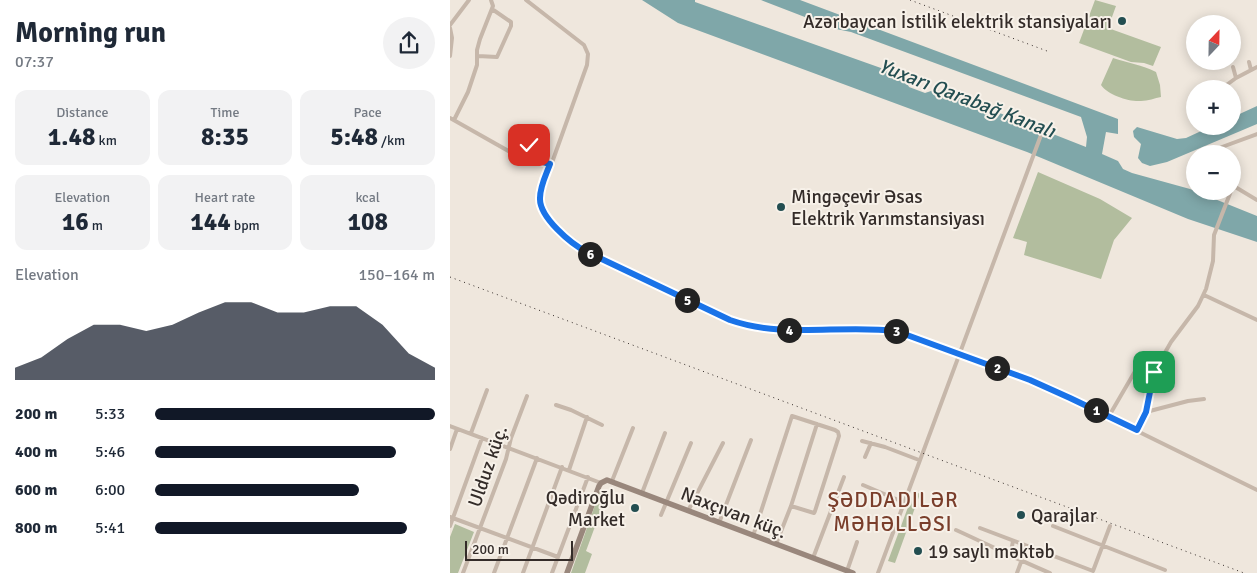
<!DOCTYPE html>
<meta charset="utf-8">
<style>
:root{--surface:#fff;--page:#f2f2f3;--text:#1f2937;--muted:#747a83;--accent:#111827}
body{margin:0;font-family:Signika,sans-serif;background:var(--page);color:var(--text);height:100vh;display:flex;flex-direction:column;font-size:19px;white-space:nowrap}
*{box-sizing:border-box;margin:0}
p{font-size:16px;color:var(--muted)}
.icon{flex:none;width:28px;height:28px;fill:none;stroke:currentColor;stroke-width:2;stroke-linecap:round;stroke-linejoin:round}
.map{position:relative;flex:1;overflow:hidden}
.panel{display:flex;flex-direction:column;background:var(--surface);width:450px}
.panel>*{flex:none}
.needle{width:32px;rotate:22deg}
.tools{position:absolute;left:736px;top:15px;display:grid;gap:10px}
.tools a{display:grid;place-items:center;width:55px;height:55px;border-radius:50%;background:var(--surface);box-shadow:0 2px 12px #0003;font-size:25px}
.scale{position:absolute;left:15px;bottom:12px;width:108px;box-sizing:border-box;padding-left:5px;border:2px solid #342c29;border-top:0;font-size:14px;line-height:18px;white-space:nowrap;color:#342c29;-webkit-text-stroke:4px #f7f1e9;paint-order:stroke}
.pin{position:absolute;display:grid;place-items:center;width:42px;height:42px;color:#fff;margin:-21px;border-radius:10px;box-shadow:0 2px 8px #0006}
.km{position:absolute;width:25px;height:25px;margin:-12px;border-radius:50%;background:#222;color:#fff;font-size:14px;line-height:25px;text-align:center}
.round{display:grid;place-items:center;flex:none;width:52px;height:52px;border-radius:26px;background:var(--page)}
.summary{display:flex;align-items:center;justify-content:space-between;height:85px;padding:0 15px}
h1{font-size:28px;font-weight:700;line-height:38px}
.figures{display:grid;grid-template-columns:repeat(3,1fr);gap:8px;height:85px;padding:5px 15px}
.figures div{display:grid;align-content:center;border-radius:12px;background:var(--page);text-align:center}
.figures b{font-size:25px;font-weight:700}
.figures small{font-size:14px;font-weight:400}
.figures p{font-size:14px}
.chart{height:140px;padding:10px 15px}
.chart p{display:flex;justify-content:space-between}
.chart svg{width:100%;height:90px;margin-top:5px;fill:var(--accent);opacity:.7}
ul{padding:0 15px;list-style:none;font-size:16px}
li{display:grid;grid-template-columns:80px 60px 1fr;align-items:center;height:38px}
li i{height:12px;border-radius:6px;background:var(--accent)}
main{display:flex;flex:1;min-height:0}
.map>svg:first-child{display:block}
.green{fill:#b2bd9e}
.water{fill:#7fa7a9}
.lines{fill:none;stroke-linecap:round;stroke-linejoin:round}
.street{stroke:#c6b7aa;stroke-width:4}
.secondary{stroke:#99877c;stroke-width:5.5}
.rail{stroke:#342c29;stroke-width:1;stroke-dasharray:1 4;stroke-linecap:butt}
.route-casing{stroke:#fff;stroke-width:10}
.route{stroke:#1a73e8;stroke-width:6}
.poi-dot{fill:#234e51;stroke:#f7f1e9;stroke-width:2}
.labels{text-anchor:middle;stroke-width:4;stroke-linejoin:round;paint-order:stroke}
.poi-label{font-size:19px;fill:#342c29;stroke:#f7f1e9;text-anchor:start}
.street-label{font-size:19px;fill:#342c29;stroke:#f7f1e9}
.water-label{font-size:20px;font-style:italic;fill:#234e51;stroke:#f7f1e9}
.quarter-label{font-size:21px;letter-spacing:1px;fill:#7a3e2b;stroke:#f7f1e9}
</style>
<main>
<section class="panel">
<div class="summary"><div><h1>Morning run</h1><p>07:37</p></div><a class="round"><svg class="icon" aria-label="share" viewBox="0 0 24 24"><path d="M12 15V3M7 8l5-5 5 5M5 13v7h14v-7"/></svg></a></div>
<div class="figures">
<div><p>Distance</p><b>1.48<small> km</small></b></div>
<div><p>Time</p><b>8:35</b></div>
<div><p>Pace</p><b>5:48<small> /km</small></b></div>
</div>
<div class="figures">
<div><p>Elevation</p><b>16<small> m</small></b></div>
<div><p>Heart rate</p><b>144<small> bpm</small></b></div>
<div><p>kcal</p><b>108</b></div>
</div>
<div class="chart"><p><span>Elevation</span>150–164 m</p>
<svg viewBox="0 0 160 44" preserveAspectRatio="none"><path d="M0 44V38L10 33L20 24L30 17L40 17L50 20L60 17L70 11L80 6L90 6L100 11L110 11L120 8L130 8L140 17L150 31L160 38V44z"/></svg>
</div>
<ul>
<li><b>200 m</b>5:33<i style="width:100%"></i></li>
<li><b>400 m</b>5:46<i style="width:86%"></i></li>
<li><b>600 m</b>6:00<i style="width:73%"></i></li>
<li><b>800 m</b>5:41<i style="width:90%"></i></li>
</ul>
</section>
<div class="map">
<svg width="807" height="573" viewBox="0 0 807 573">
<rect width="100%" height="100%" fill="#efe7dd"/>
<path class="green" d="M645 0 666 6 658 28 711 47 703 66 694 63 681 62 629 43Z
M663 58C678 63 692 65 706 72L710 85 711 97C705 98 698 101 691 101 679 102 658 95 651 85Z
M588 172 650 199 682 218 664 240 651 279 574 255 577 242 563 238Z
M150 491 157 494 136 551 142 554 135 573H121Z
M464 491 470 494 445 563 438 561Z
M5 524 24 532 8 573H0V537Z"/>
<path class="water" d="M192 0H245V2L445 73 455 79 459 87 475 93 484 90 496 92 636 147 637 137 631 117 401 32 386 29 311 0H350L668 119V134L656 132 652 154 668 161 673 169 682 173 740 189 807 216V242L738 219 577 152 228 23Z
M807 106V124L717 162 700 166 692 163 688 158 691 144 684 137 683 131 687 127 727 139 736 138 762 126H782L783 117Z"/>
<g class="lines">
<path class="street" d="M76 0 134 45 138 54 137 65 90 196C91 215 110 234 124 245L263 312 293 324 332 331 436 330 454 334 580 380 620 398 807 490
M0 25 19 0
M0 28 2 38 0 56
M28 56 47 57 61 26V22L42 9
M799 62 801 70
M783 67 786 78
M771 89 786 78 807 67
M0 118 62 153 100 164
M4 120 18 92 27 65V50L30 39 43 6 41 0
M764 154 772 147 807 134
M79 158 80 140 84 129
M782 185 807 200
M754 295 807 320
M106 405 121 410 152 425
M696 412 738 401 754 399
M659 416 691 361
M0 426 151 483
M687 430 696 412 704 372 721 342 748 306 756 289 763 261 764 235 781 191
M21 433 37 390
M412 441 435 447 469 460
M0 449 7 429
M415 457 421 443
M119 470 137 417
M162 481 183 428
M413 485 453 502
M192 493 215 433
M238 511 273 443
M211 515 241 443
M0 517 108 557
M269 523 301 440
M0 526 32 438
M603 526 715 570
M530 528 643 571
M506 530C537 544 568 560 600 573
M303 536 342 416 385 430 388 432 389 436 365 511 364 513 341 506
M326 544 341 506 367 424
M560 557 563 541
M363 558 394 477
M397 571 407 542
M643 571 660 526
M13 573 56 459 61 438 77 396
M44 573 87 458
M73 573 112 467
M102 573 138 477
M428 573 594 127
M567 573 575 551"/>
<path class="secondary" d="M117 573 149 486 151 483 157 480 403 573"/>
<path class="rail" d="M460 0 597 51
M0 277 794 573"/>
</g>
<g class="lines">
<defs>
<path id="route" d="M79 145V158L100 164C96 175 90 186 90 198 89 217 121 244 137 252L280 320C334 339 390 324 446 331L580 380 620 398 687 430 696 412 704 372"/>
</defs>
<use href="#route" class="route-casing"/>
<use href="#route" class="route"/>
</g>
<g class="poi-dot">
<circle cx="672" cy="21" r="5"/>
<circle cx="331" cy="207" r="5"/>
<circle cx="185" cy="508" r="5"/>
<circle cx="571" cy="515" r="5"/>
<circle cx="468" cy="551" r="5"/>
</g>
<g class="labels">
<g class="poi-label">
<text x="662" y="28" text-anchor="end">Azərbaycan İstilik elektrik stansiyaları</text>
<text x="341" y="203">Mingəçevir Əsas<tspan x="341" dy="22">Elektrik Yarımstansiyası</tspan></text>
<text x="175" y="504" text-anchor="end">Qədiroğlu<tspan x="175" dy="22">Market</tspan></text>
<text x="581" y="522">Qarajlar</text>
<text x="478" y="558">19 saylı məktəb</text>
</g>
<g class="street-label">
<text transform="translate(37 466) rotate(-71)" y="7">Ulduz küç.</text>
<text transform="translate(284 512) rotate(21)" y="7">Naxçıvan küç.</text>
</g>
<g class="water-label">
<text transform="translate(517 98) rotate(21)" y="7">Yuxarı Qarabağ Kanalı</text>
</g>
<g class="quarter-label">
<text x="443" y="507">ŞƏDDADILƏR<tspan x="443" dy="24">MƏHƏLLƏSI</tspan></text>
</g>
</g>
</svg>
<div class="tools">
<a><svg class="needle" viewBox="-14 -14 28 28"><path d="M0-13l5 13h-10z" fill="#e53935"/><path d="M0 13l5-13h-10z" fill="#747a83"/></svg></a>
<a>+</a>
<a>−</a>
</div>
<div class="scale">200 m</div>
<div class="pin" style="left:704px;top:372px;background:#1e9e55"><svg class="icon" aria-label="arrive" viewBox="0 0 24 24"><path d="M6 21V4h12l-3 4 3 4H6"/></svg></div>
<div class="pin" style="left:79px;top:145px;background:#d93025"><svg class="icon" aria-label="check" viewBox="0 0 24 24"><path d="M5 12l5 5 9-10"/></svg></div>
<b class="km" style="left:646px;top:410px">1</b>
<b class="km" style="left:547px;top:368px">2</b>
<b class="km" style="left:446px;top:331px">3</b>
<b class="km" style="left:339px;top:330px">4</b>
<b class="km" style="left:237px;top:300px">5</b>
<b class="km" style="left:140px;top:254px">6</b>
</div>
</main>
